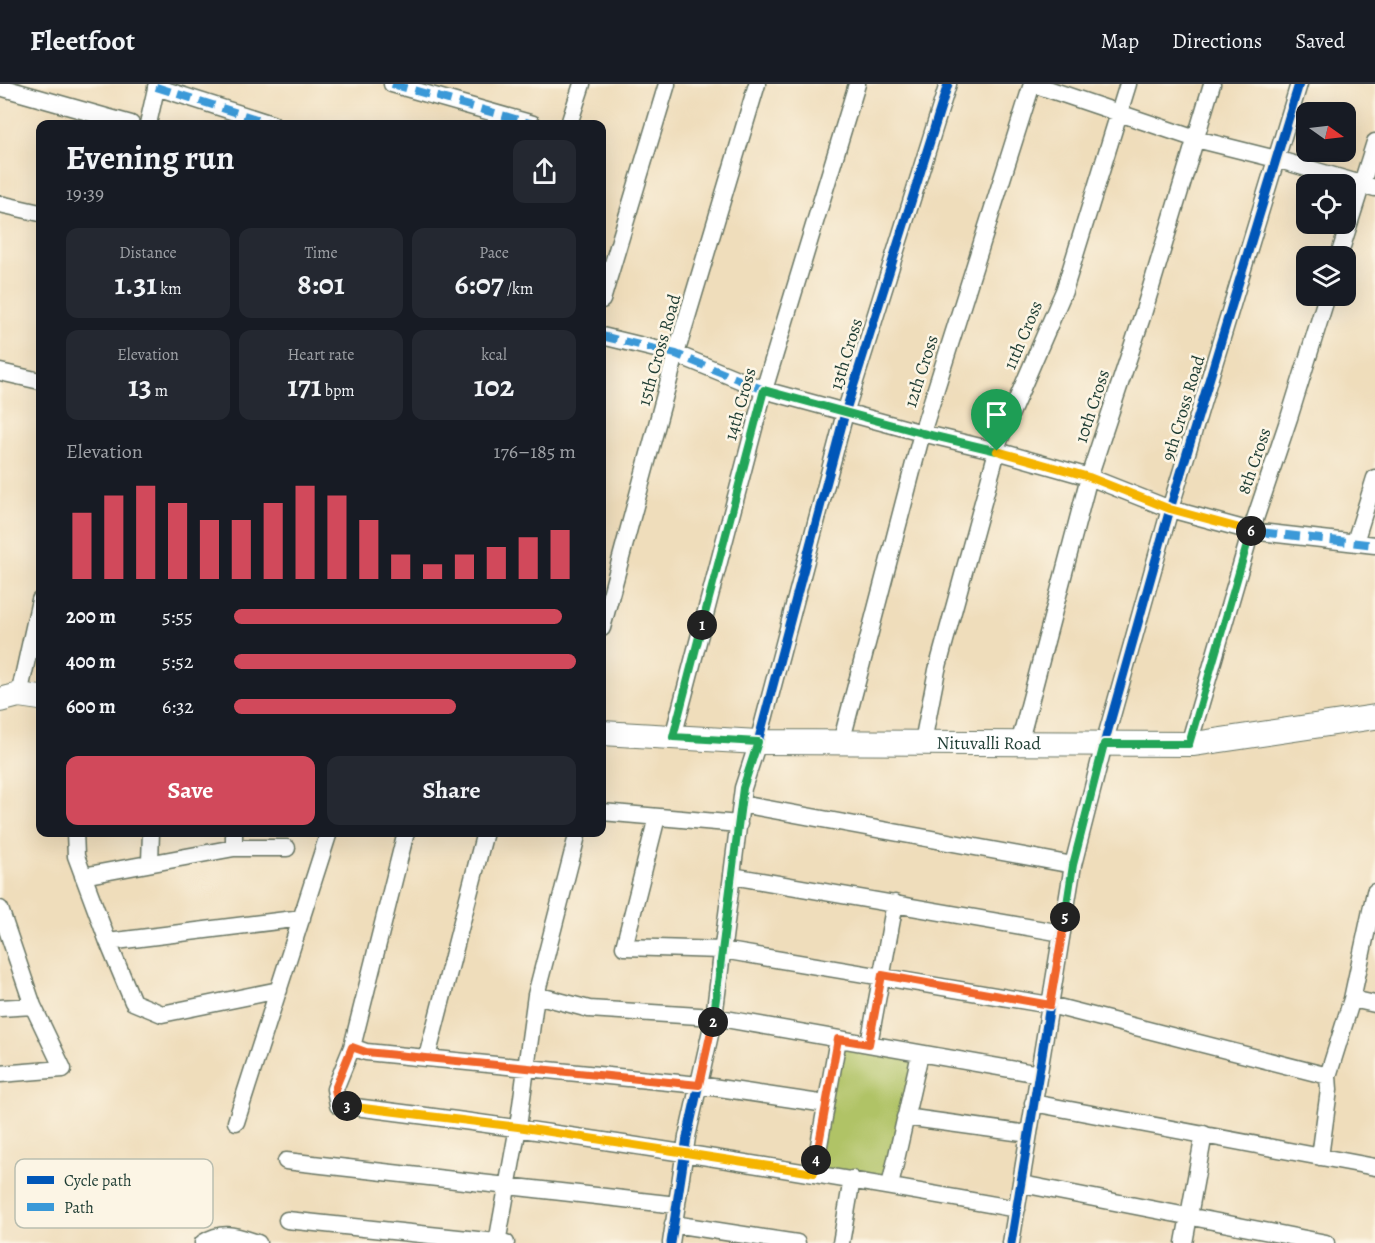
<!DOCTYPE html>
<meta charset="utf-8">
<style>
:root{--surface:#171b24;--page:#242831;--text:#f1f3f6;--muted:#9ea1a6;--line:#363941;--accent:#d1495b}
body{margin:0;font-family:Alegreya,serif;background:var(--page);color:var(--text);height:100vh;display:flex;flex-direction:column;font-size:22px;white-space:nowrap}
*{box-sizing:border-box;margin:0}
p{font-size:20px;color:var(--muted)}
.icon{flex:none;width:33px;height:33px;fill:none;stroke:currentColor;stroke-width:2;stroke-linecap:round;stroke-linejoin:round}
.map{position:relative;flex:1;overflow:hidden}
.details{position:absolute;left:36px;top:36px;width:570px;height:717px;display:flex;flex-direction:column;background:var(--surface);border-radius:12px;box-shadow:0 6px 24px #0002}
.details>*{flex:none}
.needle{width:39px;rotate:104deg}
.controls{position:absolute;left:1296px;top:18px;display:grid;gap:12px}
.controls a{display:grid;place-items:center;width:60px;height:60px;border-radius:12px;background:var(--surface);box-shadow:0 6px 24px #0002;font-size:30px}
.pin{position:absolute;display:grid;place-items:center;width:51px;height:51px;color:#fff;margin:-62px -26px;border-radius:50% 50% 50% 0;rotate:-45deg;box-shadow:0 0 6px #0007}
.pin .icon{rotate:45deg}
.km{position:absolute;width:30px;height:30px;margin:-15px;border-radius:50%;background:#222;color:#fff;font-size:16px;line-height:30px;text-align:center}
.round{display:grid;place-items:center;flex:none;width:63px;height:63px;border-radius:12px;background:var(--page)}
.head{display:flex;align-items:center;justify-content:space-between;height:102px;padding:0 30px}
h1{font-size:33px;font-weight:600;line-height:45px}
.metrics{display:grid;grid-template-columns:repeat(3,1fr);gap:9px;height:102px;padding:6px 30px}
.metrics div{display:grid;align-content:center;border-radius:12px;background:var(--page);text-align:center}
.metrics b{font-size:30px;font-weight:600}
.metrics small{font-size:16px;font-weight:400}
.metrics p{font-size:16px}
.chart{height:168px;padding:12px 30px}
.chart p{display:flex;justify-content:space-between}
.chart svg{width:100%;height:108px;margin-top:6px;stroke:var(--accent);stroke-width:6}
.action{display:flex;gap:12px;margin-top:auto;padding:12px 30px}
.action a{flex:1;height:69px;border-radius:12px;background:var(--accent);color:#fff;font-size:24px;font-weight:600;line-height:69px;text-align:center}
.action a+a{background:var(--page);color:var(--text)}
ul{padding:0 30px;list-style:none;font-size:20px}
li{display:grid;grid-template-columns:96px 72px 1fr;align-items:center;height:45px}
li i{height:15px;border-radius:8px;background:var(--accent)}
header{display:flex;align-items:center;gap:36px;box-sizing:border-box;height:84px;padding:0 30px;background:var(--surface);border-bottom:2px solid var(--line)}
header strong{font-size:28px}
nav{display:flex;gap:33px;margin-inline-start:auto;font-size:21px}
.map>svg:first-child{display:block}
.green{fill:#b0c366;stroke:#68804d;stroke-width:1.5}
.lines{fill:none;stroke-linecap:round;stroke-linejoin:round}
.street-casing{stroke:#687563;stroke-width:19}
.secondary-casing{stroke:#687563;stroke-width:26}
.street{stroke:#fff;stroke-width:16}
.secondary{stroke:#fff;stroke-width:24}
.quiet{stroke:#3a99d8;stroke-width:8;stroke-dasharray:15 8;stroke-linecap:butt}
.cycleway-casing{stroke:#fcf5e5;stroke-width:13}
.cycleway{stroke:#0057b8;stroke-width:9}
.split-1-casing{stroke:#fff;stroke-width:12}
.split-2-casing{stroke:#fff;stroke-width:12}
.split-3-casing{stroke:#fff;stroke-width:12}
.split-4-casing{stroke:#fff;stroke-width:12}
.split-5-casing{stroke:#fff;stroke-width:12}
.split-6-casing{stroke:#fff;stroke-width:12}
.split-7-casing{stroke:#fff;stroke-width:12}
.split-1{stroke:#22a559;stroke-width:8}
.split-2{stroke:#22a559;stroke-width:8}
.split-3{stroke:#f0652b;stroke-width:8}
.split-4{stroke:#f5b400;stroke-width:8}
.split-5{stroke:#f0652b;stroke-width:8}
.split-6{stroke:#22a559;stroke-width:8}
.split-7{stroke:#f5b400;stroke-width:8}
.labels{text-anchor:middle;stroke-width:5;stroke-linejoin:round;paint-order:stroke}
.street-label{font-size:18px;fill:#1f3d34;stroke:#fcf5e5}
.key{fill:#fcf5e5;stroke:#babeb0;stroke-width:1.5}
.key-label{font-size:16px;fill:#1f3d34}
</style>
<header>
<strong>Fleetfoot</strong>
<nav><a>Map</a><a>Directions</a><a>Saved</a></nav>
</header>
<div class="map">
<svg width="1375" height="1159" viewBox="0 0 1375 1159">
<rect width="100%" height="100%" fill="#fcf5e5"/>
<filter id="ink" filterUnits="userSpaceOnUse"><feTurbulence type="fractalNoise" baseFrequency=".0167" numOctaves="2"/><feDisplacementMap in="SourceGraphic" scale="12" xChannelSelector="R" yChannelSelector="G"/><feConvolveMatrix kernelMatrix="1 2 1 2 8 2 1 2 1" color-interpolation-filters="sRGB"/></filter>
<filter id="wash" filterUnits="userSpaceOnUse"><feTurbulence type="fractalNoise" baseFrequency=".008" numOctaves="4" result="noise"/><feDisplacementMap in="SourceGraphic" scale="24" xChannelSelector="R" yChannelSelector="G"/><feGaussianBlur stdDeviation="1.35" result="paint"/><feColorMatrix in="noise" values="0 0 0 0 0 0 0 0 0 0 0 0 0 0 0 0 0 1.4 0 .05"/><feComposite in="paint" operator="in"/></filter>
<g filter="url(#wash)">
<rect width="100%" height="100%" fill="#efddbb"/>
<path class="green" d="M838 955 920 970 890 1102 814 1089Z"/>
</g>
<g filter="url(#ink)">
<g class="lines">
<defs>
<path id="street" d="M392 0 533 40
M1033 0 1196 55 1276 75 1375 104
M0 3 131 40
M156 3 272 40
M148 40 157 0
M569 40 582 0
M0 120 40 129
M1339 172 1375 58
M602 216 667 0
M602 252 676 270 764 306 922 349 997 367 1089 393 1170 425 1251 447 1375 461
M0 288 40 297
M1355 458 1375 394
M602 544 676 270 757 0
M19 611 40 516
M673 653 764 306 857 0
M923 658 937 586 997 367 996 364 1064 207 1128 0
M841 659 922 349 1032 0
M1019 660 1089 393 1143 230 1212 0
M1189 660 1251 447 1289 334 1327 212
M741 720 1073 781
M602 728 739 740
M657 733 624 863 722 866 1050 921 1328 992
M75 748 76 772 108 858 133 918 162 930 279 906
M234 748V764
M406 748 352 963 335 1005 338 1021C566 1048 792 1085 1017 1125
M150 778 151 748
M83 792 234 764H287
M732 792 1062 849
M0 825 33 922 63 985 0 990
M108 858 302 834
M536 911 589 925 714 933 1039 990
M1352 915 1375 920
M0 924 33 922
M869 960 895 819
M352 963 366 968 699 1001 826 1020
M427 973 485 748
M1033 1019 1375 1083
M905 1033 1029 1050
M236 1038 329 748
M1320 1073 1329 1006 1328 992 1352 915 1375 808
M286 1077 677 1121
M814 1089 838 955
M1022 1100 1326 1159
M890 1102 920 970
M287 1136 506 1159
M673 1140 797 1159
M203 1159C223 1146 236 1152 258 1159
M497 1159 518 1043 536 911 578 748
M671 1159 687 1053 714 933 743 704 758 658 845 329 948 0
M841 1159 852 1095
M1011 1159 1073 781 1104 660 1170 425 1299 0
M1184 1159 1204 1050"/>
<g id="secondary">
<path d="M0 616 19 611 40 614"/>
<path id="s1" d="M602 649 758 658 1194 660 1375 633"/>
</g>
</defs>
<use href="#street" class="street-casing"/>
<use href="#secondary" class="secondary-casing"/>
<use href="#street" class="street"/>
<use href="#secondary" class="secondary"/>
<path class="quiet" d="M392 0 533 40
M156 3 272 40
M602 252 676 270 764 306 922 349 997 367 1089 393 1170 425 1251 447 1375 461"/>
<defs>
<path id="cycleway" d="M671 1159 687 1053 714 933 743 704 758 658 845 329 948 0
M1011 1159 1073 781 1104 660 1170 425 1299 0"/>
</defs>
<use href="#cycleway" class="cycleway-casing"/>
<use href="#cycleway" class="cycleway"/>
</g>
</g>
<g class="lines" filter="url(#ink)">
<defs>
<path id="split-1" d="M702 541 764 306 922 349 997 367"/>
<path id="split-2" d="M702 541 673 653 758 658 743 704 713 938"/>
<path id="split-3" d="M347 1022 338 1021 335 1005 352 963 366 968 699 1001 713 938"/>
<path id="split-4" d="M347 1022 518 1043 814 1089 816 1076"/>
<path id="split-5" d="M816 1076 838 955 869 960 882 891 1050 921 1065 833"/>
<path id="split-6" d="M1065 833 1073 781 1104 660H1189L1251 447"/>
<path id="split-7" d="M997 367 1089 393 1170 425 1251 447"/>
</defs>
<use href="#split-1" class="split-1-casing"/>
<use href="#split-2" class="split-2-casing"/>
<use href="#split-3" class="split-3-casing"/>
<use href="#split-4" class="split-4-casing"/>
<use href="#split-5" class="split-5-casing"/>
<use href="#split-6" class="split-6-casing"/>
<use href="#split-7" class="split-7-casing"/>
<use href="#split-1" class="split-1"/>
<use href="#split-2" class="split-2"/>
<use href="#split-3" class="split-3"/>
<use href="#split-4" class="split-4"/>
<use href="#split-5" class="split-5"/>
<use href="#split-6" class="split-6"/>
<use href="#split-7" class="split-7"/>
</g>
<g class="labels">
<g class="street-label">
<text transform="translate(1023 251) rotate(-67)" y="6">11th Cross</text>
<text transform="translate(659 266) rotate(-74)" y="6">15th Cross Road</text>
<text transform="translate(846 270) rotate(-73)" y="6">13th Cross</text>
<text transform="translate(921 287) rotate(-72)" y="6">12th Cross</text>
<text transform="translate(740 320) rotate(-74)" y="6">14th Cross</text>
<text transform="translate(1092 322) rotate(-72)" y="6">10th Cross</text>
<text transform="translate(1183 324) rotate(-73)" y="6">9th Cross Road</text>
<text transform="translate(1254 377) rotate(-71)" y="6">8th Cross</text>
<text dy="6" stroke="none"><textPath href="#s1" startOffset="387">Nituvalli Road</textPath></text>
</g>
</g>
<rect x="15" y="1075" width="198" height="69" rx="9" class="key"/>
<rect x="27" y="1092" width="27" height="8" fill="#0057b8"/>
<rect x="27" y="1119" width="27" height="8" fill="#3a99d8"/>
<g class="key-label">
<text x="64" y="1102">Cycle path</text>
<text x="64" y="1129">Path</text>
</g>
</svg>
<div class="controls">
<a><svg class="needle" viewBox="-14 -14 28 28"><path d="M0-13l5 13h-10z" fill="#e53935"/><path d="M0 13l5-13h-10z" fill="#9ea1a6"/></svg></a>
<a><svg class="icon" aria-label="locate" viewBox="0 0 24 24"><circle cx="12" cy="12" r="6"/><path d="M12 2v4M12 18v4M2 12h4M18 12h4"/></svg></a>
<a><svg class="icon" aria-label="layers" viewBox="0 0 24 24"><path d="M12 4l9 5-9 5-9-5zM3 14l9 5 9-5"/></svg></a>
</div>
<div class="pin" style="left:997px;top:367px;background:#1e9e55"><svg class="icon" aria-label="arrive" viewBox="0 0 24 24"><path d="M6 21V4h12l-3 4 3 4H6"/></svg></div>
<b class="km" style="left:702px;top:541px">1</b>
<b class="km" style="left:713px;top:938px">2</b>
<b class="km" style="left:347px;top:1022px">3</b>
<b class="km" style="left:816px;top:1076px">4</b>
<b class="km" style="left:1065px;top:833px">5</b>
<b class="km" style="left:1251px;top:447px">6</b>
<section class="details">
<div class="head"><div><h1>Evening run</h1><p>19:39</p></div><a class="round"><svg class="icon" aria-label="share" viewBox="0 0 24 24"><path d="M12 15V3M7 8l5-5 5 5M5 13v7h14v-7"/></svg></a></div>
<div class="metrics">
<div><p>Distance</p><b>1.31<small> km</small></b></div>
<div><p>Time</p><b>8:01</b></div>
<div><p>Pace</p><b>6:07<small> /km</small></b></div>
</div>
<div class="metrics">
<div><p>Elevation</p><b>13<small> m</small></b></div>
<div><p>Heart rate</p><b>171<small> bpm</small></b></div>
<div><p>kcal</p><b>102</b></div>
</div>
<div class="chart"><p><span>Elevation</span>176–185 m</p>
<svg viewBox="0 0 160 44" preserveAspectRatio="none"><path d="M5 44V17M15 44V10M25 44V6M35 44V13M45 44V20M55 44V20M65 44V13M75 44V6M85 44V10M95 44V20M105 44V34M115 44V38M125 44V34M135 44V31M145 44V27M155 44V24"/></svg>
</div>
<ul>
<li><b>200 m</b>5:55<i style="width:96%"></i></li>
<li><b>400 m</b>5:52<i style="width:100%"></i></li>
<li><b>600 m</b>6:32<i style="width:65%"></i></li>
</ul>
<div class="action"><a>Save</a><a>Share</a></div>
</section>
</div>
